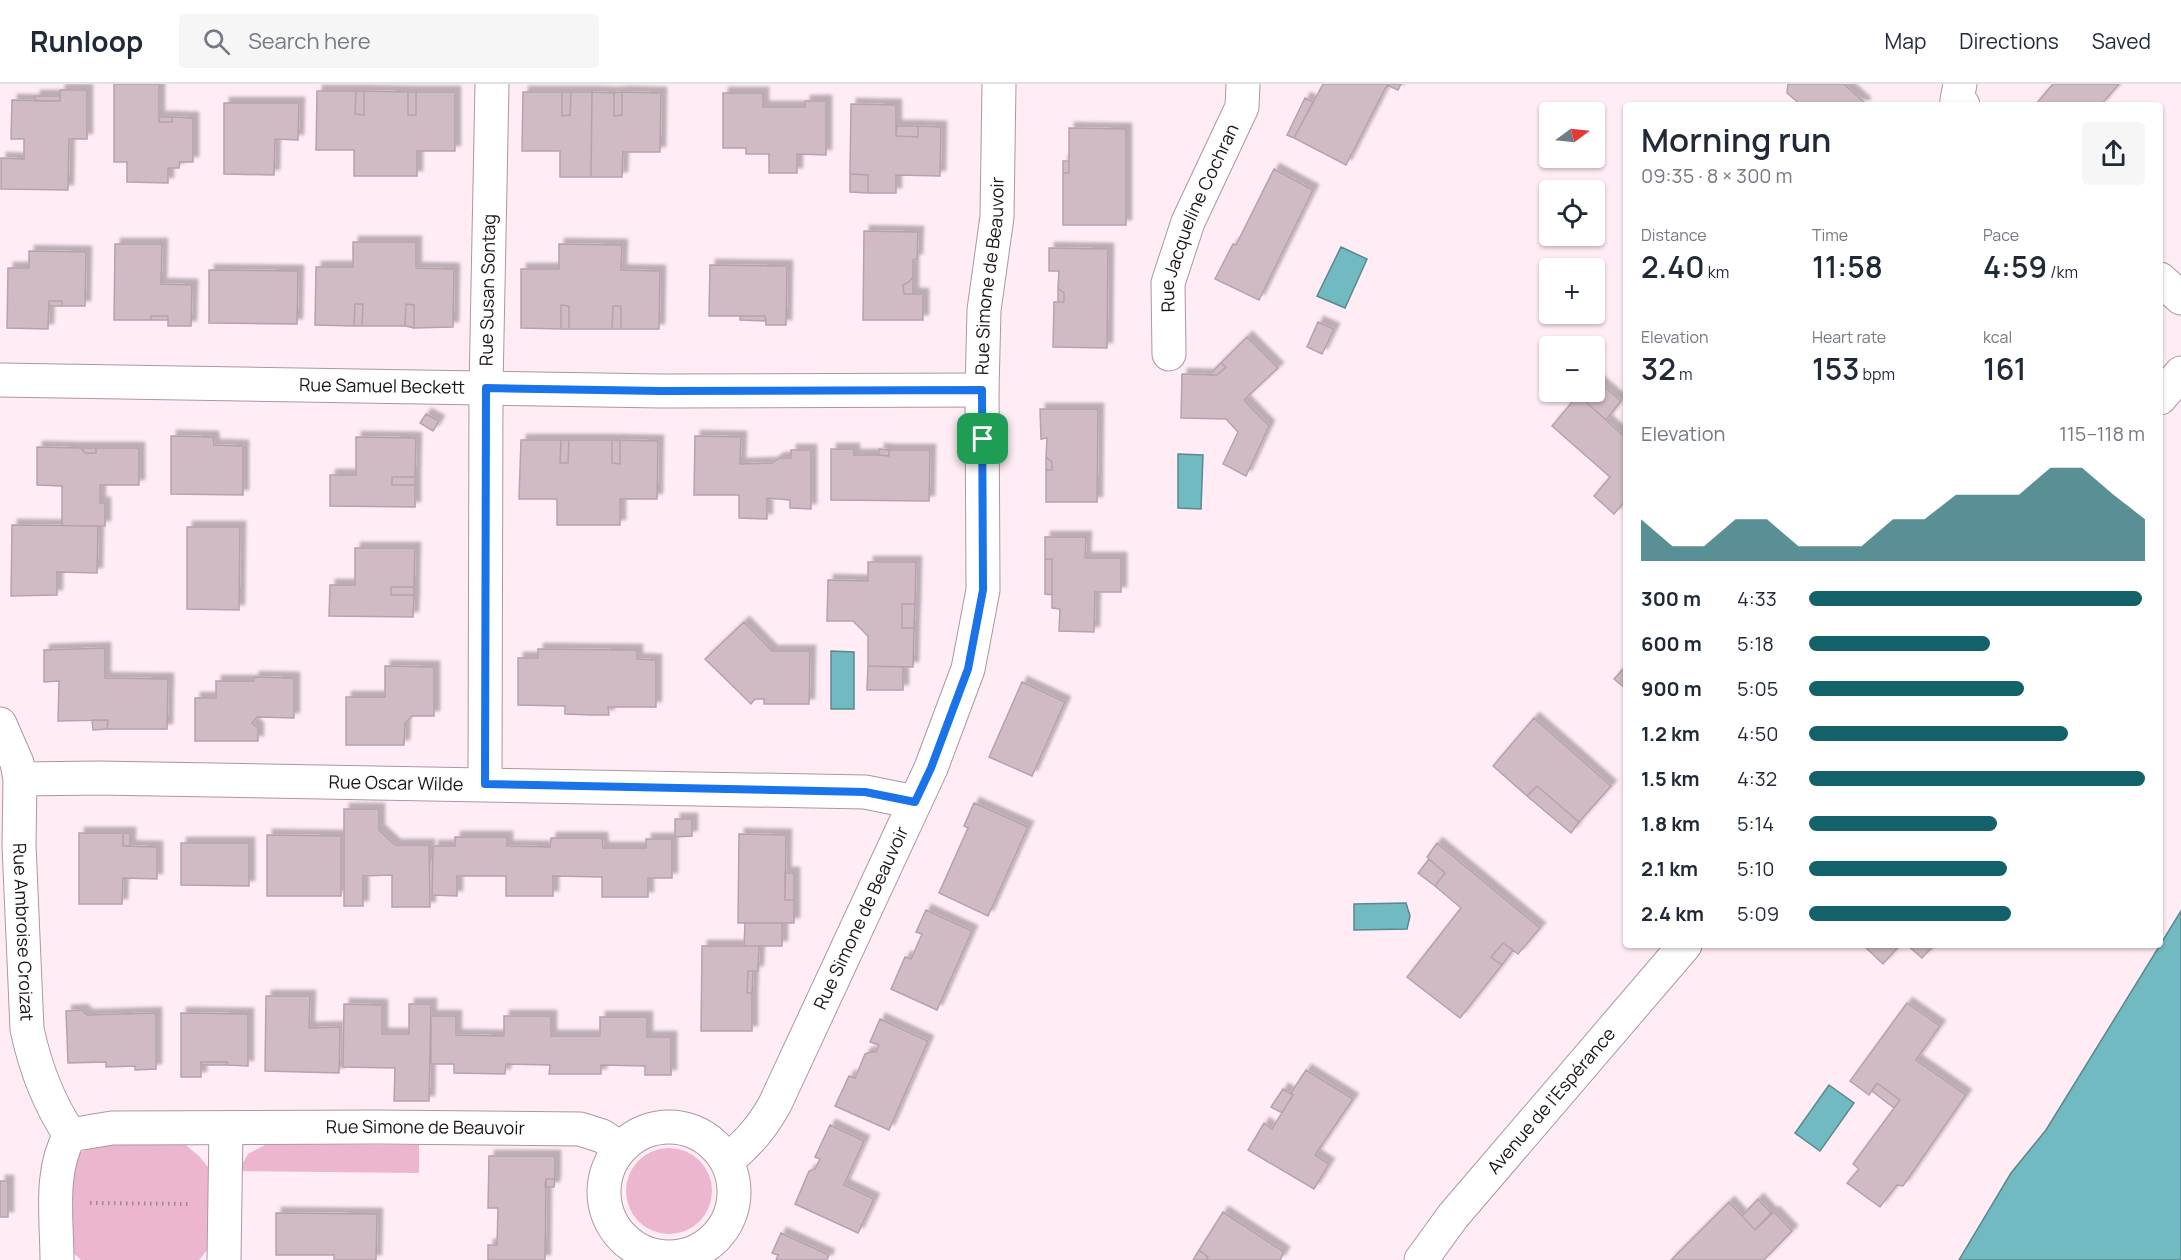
<!DOCTYPE html>
<meta charset="utf-8">
<style>
:root{--surface:#fff;--page:#f6f6f7;--text:#1f2937;--muted:#747a83;--line:#e0e1e3;--accent:#136269}
body{margin:0;font-family:Manrope,sans-serif;background:var(--page);color:var(--text);height:100vh;display:flex;flex-direction:column;font-size:22px;white-space:nowrap}
*{box-sizing:border-box;margin:0}
p{font-size:20px;color:var(--muted)}
.icon{flex:none;width:33px;height:33px;fill:none;stroke:currentColor;stroke-width:2;stroke-linecap:round;stroke-linejoin:round}
.map{position:relative;flex:1;overflow:hidden}
.drawer{position:absolute;left:1623px;top:18px;width:540px;height:846px;display:flex;flex-direction:column;background:var(--surface);border-radius:6px;box-shadow:0 2px 4px #0004}
.drawer>*{flex:none}
.needle{width:39px;rotate:75deg}
.tools{position:absolute;left:1539px;top:18px;display:grid;gap:12px}
.tools a{display:grid;place-items:center;width:66px;height:66px;border-radius:6px;background:var(--surface);box-shadow:0 2px 4px #0004;font-size:30px}
.pin{position:absolute;display:grid;place-items:center;width:51px;height:51px;color:#fff;margin:-26px;border-radius:12px;box-shadow:0 3px 9px #0006}
.round{display:grid;place-items:center;flex:none;width:63px;height:63px;border-radius:6px;background:var(--page)}
.overview{display:flex;align-items:center;justify-content:space-between;height:102px;padding:0 18px}
h1{font-size:33px;font-weight:600;line-height:45px}
.figures{display:grid;grid-template-columns:repeat(3,1fr);gap:9px;height:102px;padding:6px 18px}
.figures div{display:grid;align-content:center}
.figures b{font-size:30px;font-weight:600}
.figures small{font-size:16px;font-weight:400}
.figures p{font-size:16px}
.chart{height:168px;padding:12px 18px}
.chart p{display:flex;justify-content:space-between}
.chart svg{width:100%;height:108px;margin-top:6px;fill:var(--accent);opacity:.7}
ul{padding:0 18px;list-style:none;font-size:20px}
li{display:grid;grid-template-columns:96px 72px 1fr;align-items:center;height:45px}
li i{height:15px;border-radius:8px;background:var(--accent)}
header{display:flex;align-items:center;gap:36px;box-sizing:border-box;height:84px;padding:0 30px;background:var(--surface);border-bottom:2px solid var(--line)}
header strong{font-size:28px}
nav{display:flex;gap:33px;margin-inline-start:auto;font-size:21px}
.search{width:420px;height:54px;background:var(--page);display:flex;align-items:center;gap:15px;box-sizing:border-box;padding:0 21px;border-radius:6px;color:var(--muted);font-size:22px}
.map>svg:first-child{display:block}
.green{fill:#ecb7ce}
.water{fill:#72bac2;stroke:#58898f;stroke-width:1.5}
.building{fill:#d0bac3;stroke:#b7a2aa;stroke-width:1.5;filter:url(#shadow)}
.lines{fill:none;stroke-linecap:round;stroke-linejoin:round}
.minor-casing{stroke:#ac97a0;stroke-width:35}
.path{stroke:#9b8d93;stroke-width:4;stroke-dasharray:1.5 4.5;stroke-linecap:butt}
.minor{stroke:#fff;stroke-width:33}
.route-casing{stroke:#fff;stroke-width:12}
.route{stroke:#1a73e8;stroke-width:8}
.labels{text-anchor:middle;stroke-width:4.5;stroke-linejoin:round;paint-order:stroke}
.street-label{font-size:18px;fill:#1d1619;stroke:#fff}
</style>
<header>
<strong>Runloop</strong>
<div class="search"><svg class="icon" aria-label="search" viewBox="0 0 24 24"><circle cx="10" cy="10" r="6"/><path d="M15 15l6 6"/></svg>Search here</div>
<nav><a>Map</a><a>Directions</a><a>Saved</a></nav>
</header>
<div class="map">
<svg width="2181" height="1176" viewBox="0 0 2181 1176">
<defs>
<filter id="shadow"><feDropShadow dx="5.5" dy="-5.5" stdDeviation="1.5" flood-color="#0004"/></filter>
</defs>
<rect width="100%" height="100%" fill="#ffecf4"/>
<path class="green" d="M182 1058 199 1072 212 1088 213 1159 199 1176H81L67 1163 71 1088 76 1071 95 1061Z
M267 1060 419 1061V1089L238 1087 248 1070Z
M626 1107a43 43 0 1 1 86 0a43 43 0 1 1-86 0Z"/>
<path class="water" d="M1341 163 1367 175 1345 224 1317 212Z
M1178 370 1203 371 1201 425 1178 424Z
M831 567 854 568V625H831Z
M1406 819 1410 832 1407 845 1354 846V820Z
M2181 827V1176H1959L2011 1089 2046 1046Z
M1829 1001 1854 1019 1820 1067 1795 1049Z"/>
<path class="building" d="M114 0H159V38H172V33L193 34V78H180L179 84H168V99L127 98V78H114Z
M1323 0H1401L1398 6 1387 1 1346 81 1294 54Z
M1788 0H1844L1865 19 1864 21H1801L1787 9Z
M2053 0H2119L2101 21H2035Z
M60 6H87V55H69L68 106 1 105V74L24 75V55H11L12 16 60 17Z
M317 7H356L355 30 364 31V7L408 8V31H416V8H455V67H417V92H354V66H316Z
M356 7H364V31L355 30Z
M408 8H416V31H408Z
M523 8H562V32L570 31 571 8H592L591 93H560V67H522Z
M562 8H571L570 31 562 32Z
M592 8 614 9V32L622 31V8L661 9 660 68H623L622 93H591Z
M622 8V31L614 32V9Z
M723 9H763V23H805V17H826V71L797 70V89H769V70H746V64H723Z
M35 12H60V17H35Z
M1305 14 1313 18 1294 54 1287 51Z
M224 19H299L298 56 275 55 274 91 224 90Z
M851 20 896 21V52L918 53V42L941 43 940 92 896 91V109H868V91L850 90Z
M159 33H172V38H159Z
M897 42H918V53L896 52Z
M1069 44 1126 45V141H1063V89H1069Z
M1063 77H1069V89H1063Z
M1274 85 1313 106 1259 216 1215 195 1233 160 1236 161Z
M850 90 868 91V109L850 108Z
M864 147 918 148 917 175 913 176V193L909 198 903 201 904 210H923V236H863Z
M353 158H416V184L454 185 453 243 414 244V221L406 220 405 242H362L363 220H355L354 242 315 241 316 183H353Z
M115 160H162L161 200 192 201 191 242H168V232H151V236H114Z
M559 160 622 161 621 186 660 187 659 245H621V222H613L612 245H569V222L561 221V245L521 244V185H559Z
M1049 164 1108 165 1107 264 1053 263 1054 218H1064V209L1058 204 1059 187H1049Z
M29 167 86 168 85 222H62V217H49L48 245 7 244 8 184H29Z
M710 181 787 182 786 241H766L765 232H709Z
M209 186 298 187 297 240 209 239Z
M913 193V210H904L903 201 909 198Z
M1058 204 1064 209V218H1058Z
M49 217H62V222H49Z
M355 220H363L362 242H354Z
M406 220 414 221V244L405 242Z
M561 221 569 222V245H561Z
M613 222H621V245H612Z
M151 232H168V236H151Z
M740 232H765L766 237 740 236Z
M1318 238 1334 245 1322 270 1307 263Z
M1247 253 1278 284 1244 316 1269 342 1246 392 1223 380 1238 348 1226 335 1181 334 1182 290 1217 291 1226 283 1221 279Z
M1221 279 1226 283 1217 291H1209Z
M1594 294 1621 317 1606 336 1578 311 1581 308H1594Z
M1578 311 1625 353 1626 416 1614 430 1594 412 1610 393 1552 342Z
M1040 325H1098L1097 418H1046V386H1052V378L1046 373 1047 354 1041 355Z
M426 330 439 337 433 347 420 339Z
M171 352 213 353 214 361 243 362V411L171 410Z
M695 352 741 353 740 380 772 379 779 374H791V366H811V425L790 424V416L767 414V435L739 434V411H694Z
M356 353 416 354 415 393H392V401H415V423L330 422V391H356Z
M521 356H561L560 379H568L569 356H612V379L620 380V356L658 357 657 415H620V441H557V415H519Z
M561 356H569L568 379H560Z
M612 356H620V380L612 379Z
M37 363 81 364 85 369H96V364H139V401H100V419H105V442H62V402L37 401Z
M81 364H96V369H85Z
M831 365H854V371H879L889 372V366H930L929 417 831 416Z
M879 365 889 366V372L879 371Z
M1046 373 1052 378V386H1046Z
M392 393H415V401H392Z
M12 441 98 442 97 489 57 488V511L11 512Z
M187 443H240L239 526 187 525Z
M1045 453H1086L1085 474H1121V508H1095L1094 548 1059 547 1060 525 1052 524V475H1045Z
M355 464H415L414 503H391V511H414L413 533 329 532 330 501H355Z
M1045 475H1052V511L1045 510Z
M868 478H916L915 520H902V544H914L913 583 868 582V552L853 537H827L828 496 868 497Z
M391 503H414V511H391Z
M902 520H915L914 544H902Z
M744 538 772 567H810L809 620H764V615H755L751 620 705 575Z
M105 564V594L168 595 167 645H107L108 636 58 637 59 597 44 598V566Z
M538 565 637 566V575L656 576V623H608L609 631H592L565 630V622L518 621V574H538Z
M385 582 434 583V632H412L405 639 404 661H346V613H385Z
M868 582 903 583V606H867Z
M1626 582V605L1614 595Z
M254 593 294 594V634L257 633 252 639 258 644V657H195V614H216V597H254Z
M1022 598 1065 618 1032 692 989 673Z
M1534 634 1611 702 1579 738 1537 702 1527 712 1493 682Z
M92 636H108L107 645 93 646Z
M1537 702 1579 738 1571 749 1527 712Z
M974 719 1028 743 988 832 939 809 968 744 964 742Z
M344 725H379V746L395 761H429L430 823H392V791L363 792V822H344Z
M675 735H692V752L675 753Z
M79 749H123V762L157 763V795L123 794 122 820H79Z
M123 749H130V762H123Z
M739 750 786 751 785 816H794V839H738Z
M267 751 341 752V812H267Z
M455 753H507V762L550 763 551 754H602L603 764H646V755H672V794H648V813H602V793L553 792V812H506V792H457V812L432 811 433 762H455Z
M181 759H249V802L181 801Z
M1437 759 1540 844 1518 870 1503 859 1491 873 1502 881 1460 934 1407 893 1461 824 1435 802 1445 789 1427 773Z
M1429 775 1445 789 1435 802 1418 789Z
M785 789H794V816H785Z
M926 826 972 847 937 926 891 905 905 873 911 875 922 850 916 848Z
M745 839H782V862H744Z
M1503 859 1513 866 1502 881 1491 873Z
M1863 861H1900L1883 880Z
M1907 861H1934L1922 874Z
M702 862H759L758 887H748L747 909H752V947H701Z
M748 887H753L752 909H747Z
M266 912H310L309 944 340 943 339 989 265 987Z
M1907 919 1940 942 1916 976 1966 1011 1903 1102 1897 1101 1880 1123 1847 1099 1859 1085 1853 1080 1900 1016 1877 999 1869 1011 1850 997Z
M344 920 382 921V950H409V920H431L429 1017H394L395 984 343 983Z
M82 926 87 931 156 929V985L135 986V982L106 983V978L68 979 66 927Z
M181 929 248 930V982L227 981V978H201V993H181Z
M431 932H456V951L504 952V932H551V952H600V933H647V953H671V991H645V982L601 981V990H549L550 981 506 980 505 990 454 989V980H431Z
M880 935 928 957 889 1046 835 1022 849 992 855 994 865 970 870 968H876L879 961 870 958Z
M201 978H227V981H201Z
M1306 986 1353 1015 1315 1071 1329 1080 1314 1105 1248 1066 1264 1039 1272 1045 1293 1011 1291 1009Z
M1877 999 1900 1016 1894 1024 1872 1007Z
M1283 1005 1293 1011 1282 1029 1271 1023Z
M830 1041 864 1057 844 1101 874 1115 858 1149 795 1120 809 1087 815 1085 820 1075 815 1073Z
M489 1072H555V1095H546L545 1176H488V1161H497L498 1124H488Z
M546 1095H555L554 1103H545Z
M0 1097H8V1133H0Z
M1758 1115 1771 1129 1755 1146 1742 1132Z
M1729 1118 1755 1146 1774 1128 1792 1147 1764 1176H1671Z
M1223 1128 1284 1168 1280 1176H1206L1208 1173 1199 1166Z
M276 1129 377 1130 376 1176H334V1171H276Z
M781 1149 829 1171 827 1176H776L778 1171 772 1169Z
M1199 1166 1208 1173 1206 1176H1193Z"/>
<g class="lines">
<defs>
<g id="minor">
<path d="M1960 0 1957 16 1963 21"/>
<path d="M2160 195 2181 214"/>
<path id="s1" d="M1169 270 1168 199 1188 138 1242 23 1243 0"/>
<path id="s2" d="M0 296 661 307 982 306"/>
<path d="M2160 314 2181 289"/>
<path id="s3" d="M0 640 17 679 20 695 19 761 27 945C35 983 48 1018 70 1051 49 1087 57 1135 57 1176"/>
<path id="s4" d="M20 695 99 694 865 708 915 718"/>
<path id="s5" d="M485 700 486 304 492 0"/>
<circle cx="669" cy="1108" r="65"/>
<path id="s6" d="M70 1051 112 1044 377 1043 580 1045 602 1052 620 1064"/>
<path id="s7" d="M727 1077C747 1060 762 1044 775 1020L931 684 968 585 983 506 982 306 984 226 997 133 999 0"/>
<path d="M224 1176 226 1044"/>
<path id="s8" d="M1421 1176 1453 1132 1685 861"/>
</g>
</defs>
<use href="#minor" class="minor-casing"/>
<path class="path" d="M90 1119 188 1120"/>
<use href="#minor" class="minor"/>
</g>
<g class="lines">
<defs>
<path id="route" d="M486 304 661 307 982 306 983 506 968 585 931 684 915 718 865 708 485 700Z"/>
</defs>
<use href="#route" class="route-casing"/>
<use href="#route" class="route"/>
</g>
<g class="labels">
<g class="street-label">
<text dy="6" stroke="none"><textPath href="#s1" startOffset="142">Rue Jacqueline Cochran</textPath></text>
<text dy="6" stroke="none"><textPath href="#s7" startOffset="946">Rue Simone de Beauvoir</textPath></text>
<text dy="6" stroke="none"><textPath href="#s5" startOffset="494">Rue Susan Sontag</textPath></text>
<text dy="6" stroke="none"><textPath href="#s2" startOffset="382">Rue Samuel Beckett</textPath></text>
<text dy="6" stroke="none"><textPath href="#s4" startOffset="376">Rue Oscar Wilde</textPath></text>
<text dy="6" stroke="none"><textPath href="#s7" startOffset="280">Rue Simone de Beauvoir</textPath></text>
<text dy="6" stroke="none"><textPath href="#s3" startOffset="212">Rue Ambroise Croizat</textPath></text>
<text dy="6" stroke="none"><textPath href="#s8" startOffset="206">Avenue de l'Espérance</textPath></text>
<text dy="6" stroke="none"><textPath href="#s6" startOffset="356">Rue Simone de Beauvoir</textPath></text>
</g>
</g>
</svg>
<div class="tools">
<a><svg class="needle" viewBox="-14 -14 28 28"><path d="M0-13l5 13h-10z" fill="#e53935"/><path d="M0 13l5-13h-10z" fill="#747a83"/></svg></a>
<a><svg class="icon" aria-label="locate" viewBox="0 0 24 24"><circle cx="12" cy="12" r="6"/><path d="M12 2v4M12 18v4M2 12h4M18 12h4"/></svg></a>
<a>+</a>
<a>−</a>
</div>
<div class="pin" style="left:983px;top:355px;background:#1e9e55"><svg class="icon" aria-label="arrive" viewBox="0 0 24 24"><path d="M6 21V4h12l-3 4 3 4H6"/></svg></div>
<section class="drawer">
<div class="overview"><div><h1>Morning run</h1><p>09:35 · 8 × 300 m</p></div><a class="round"><svg class="icon" aria-label="share" viewBox="0 0 24 24"><path d="M12 15V3M7 8l5-5 5 5M5 13v7h14v-7"/></svg></a></div>
<div class="figures">
<div><p>Distance</p><b>2.40<small> km</small></b></div>
<div><p>Time</p><b>11:58</b></div>
<div><p>Pace</p><b>4:59<small> /km</small></b></div>
</div>
<div class="figures">
<div><p>Elevation</p><b>32<small> m</small></b></div>
<div><p>Heart rate</p><b>153<small> bpm</small></b></div>
<div><p>kcal</p><b>161</b></div>
</div>
<div class="chart"><p><span>Elevation</span>115–118 m</p>
<svg viewBox="0 0 160 44" preserveAspectRatio="none"><path d="M0 44V27L10 38L20 38L30 27L40 27L50 38L60 38L70 38L80 27L90 27L100 17L110 17L120 17L130 6L140 6L150 17L160 27V44z"/></svg>
</div>
<ul>
<li><b>300 m</b>4:33<i style="width:99%"></i></li>
<li><b>600 m</b>5:18<i style="width:54%"></i></li>
<li><b>900 m</b>5:05<i style="width:64%"></i></li>
<li><b>1.2 km</b>4:50<i style="width:77%"></i></li>
<li><b>1.5 km</b>4:32<i style="width:100%"></i></li>
<li><b>1.8 km</b>5:14<i style="width:56%"></i></li>
<li><b>2.1 km</b>5:10<i style="width:59%"></i></li>
<li><b>2.4 km</b>5:09<i style="width:60%"></i></li>
</ul>
</section>
</div>
